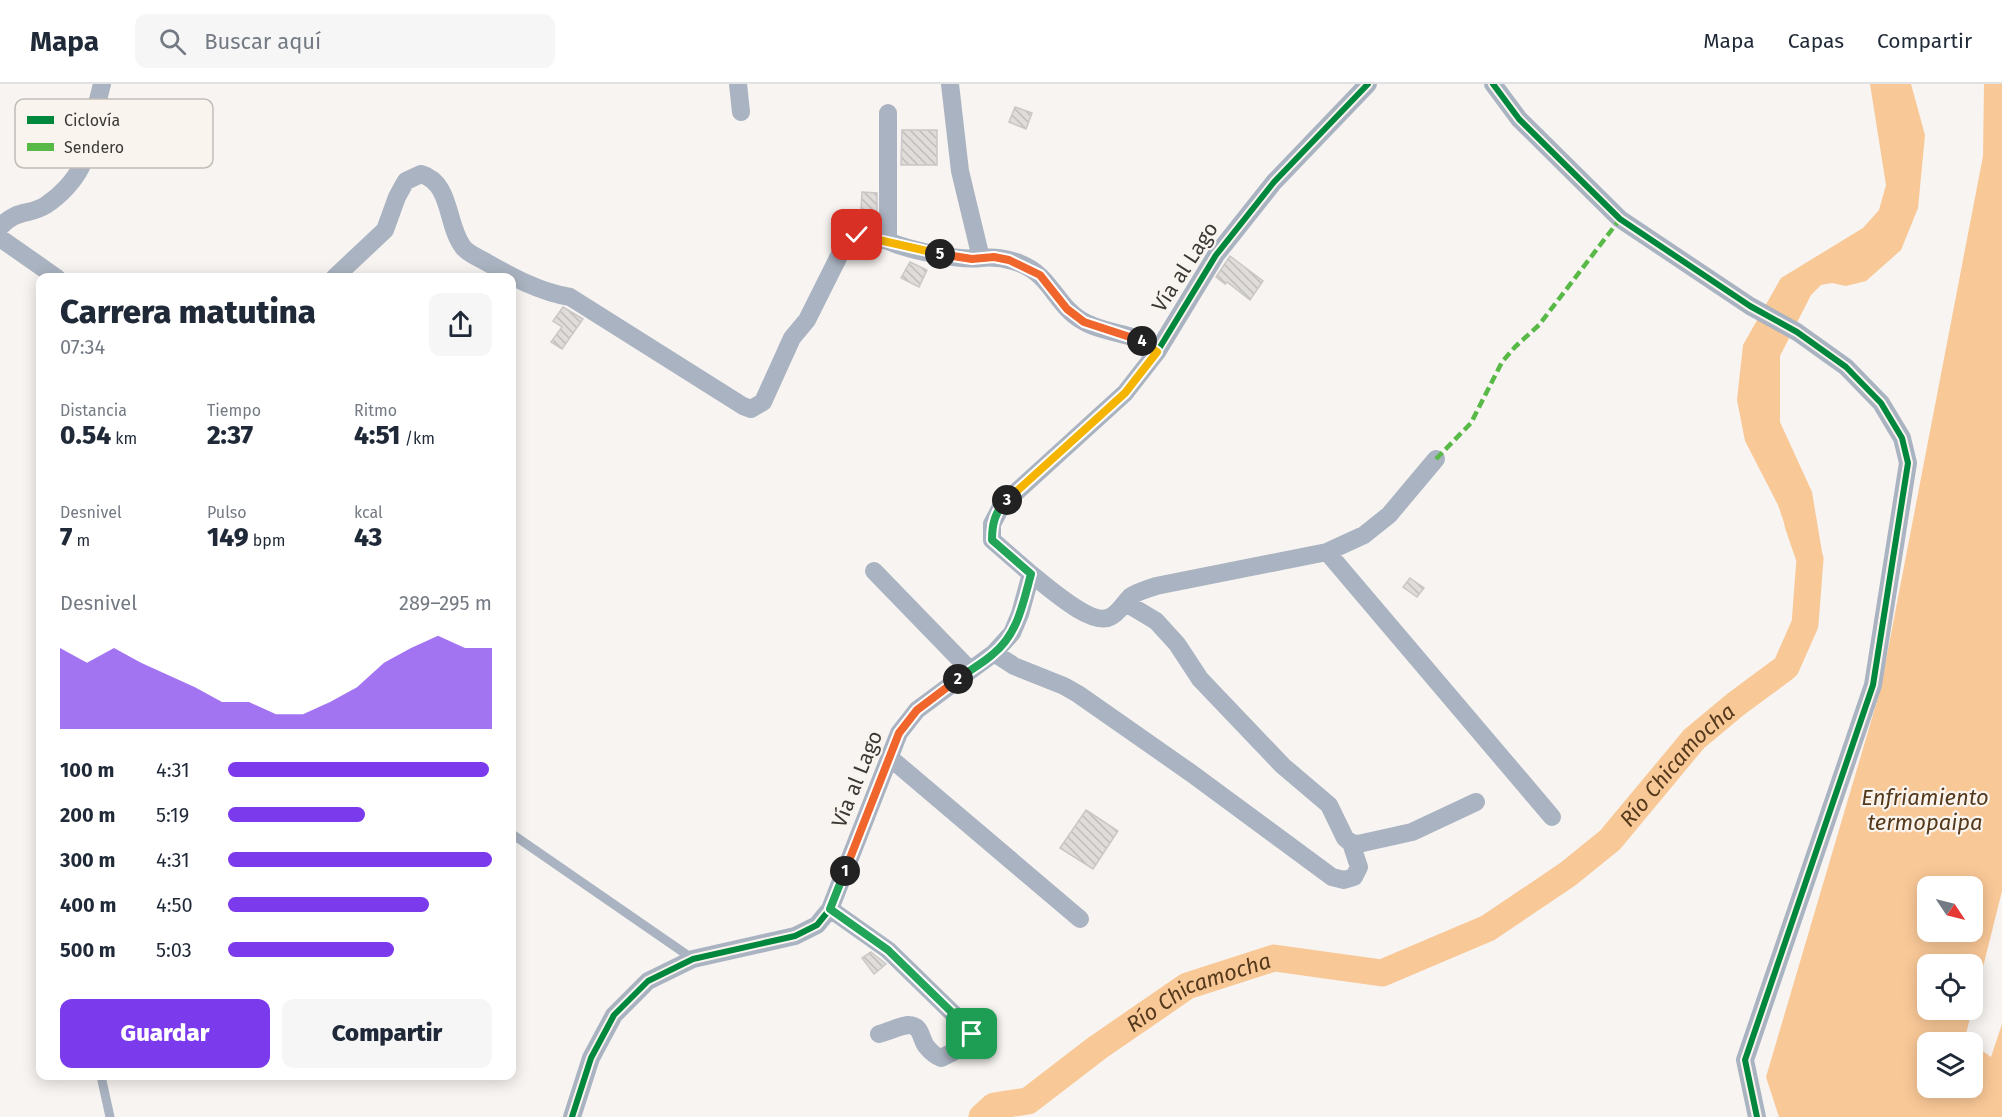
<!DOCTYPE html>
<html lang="es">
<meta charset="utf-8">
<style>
:root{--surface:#fff;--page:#f6f6f7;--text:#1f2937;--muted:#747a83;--line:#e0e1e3;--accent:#7c3aed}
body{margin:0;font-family:"Fira Sans",sans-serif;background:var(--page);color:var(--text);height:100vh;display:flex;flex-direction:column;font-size:22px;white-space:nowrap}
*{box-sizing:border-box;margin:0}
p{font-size:20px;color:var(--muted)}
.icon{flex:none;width:33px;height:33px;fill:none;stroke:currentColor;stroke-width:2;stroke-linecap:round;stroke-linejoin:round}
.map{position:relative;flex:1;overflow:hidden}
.side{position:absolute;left:36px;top:189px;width:480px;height:807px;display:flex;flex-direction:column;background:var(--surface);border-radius:12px;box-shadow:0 3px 15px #0003}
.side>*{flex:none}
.needle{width:39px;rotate:125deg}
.fabs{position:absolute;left:1917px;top:792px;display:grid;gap:12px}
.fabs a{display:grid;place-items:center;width:66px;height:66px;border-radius:12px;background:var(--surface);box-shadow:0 3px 15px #0003;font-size:30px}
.pin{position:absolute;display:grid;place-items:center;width:51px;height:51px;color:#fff;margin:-26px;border-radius:12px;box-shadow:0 3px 9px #0006}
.km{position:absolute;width:30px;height:30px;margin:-15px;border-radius:50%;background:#222;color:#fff;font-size:16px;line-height:30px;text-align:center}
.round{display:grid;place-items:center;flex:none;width:63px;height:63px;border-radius:12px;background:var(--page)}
.head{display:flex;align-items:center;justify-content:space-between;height:102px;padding:0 24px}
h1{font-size:33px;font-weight:800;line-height:45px}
.figures{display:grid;grid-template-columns:repeat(3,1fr);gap:9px;height:102px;padding:6px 24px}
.figures div{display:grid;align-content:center}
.figures b{font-size:26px;font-weight:800}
.figures small{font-size:16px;font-weight:400}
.figures p{font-size:16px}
.chart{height:168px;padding:12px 24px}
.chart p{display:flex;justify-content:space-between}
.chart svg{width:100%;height:108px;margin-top:6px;fill:var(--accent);opacity:.7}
.primary-button{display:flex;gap:12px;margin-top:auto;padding:12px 24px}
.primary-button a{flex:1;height:69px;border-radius:12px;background:var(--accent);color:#fff;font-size:24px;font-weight:800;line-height:69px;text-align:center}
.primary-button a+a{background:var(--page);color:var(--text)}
ul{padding:0 24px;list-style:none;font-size:20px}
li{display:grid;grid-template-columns:96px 72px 1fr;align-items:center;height:45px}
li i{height:15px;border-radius:8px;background:var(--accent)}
header{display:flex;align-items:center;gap:36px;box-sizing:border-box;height:84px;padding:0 30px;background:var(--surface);border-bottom:2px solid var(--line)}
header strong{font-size:28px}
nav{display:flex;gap:33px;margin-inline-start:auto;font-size:21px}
.search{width:420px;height:54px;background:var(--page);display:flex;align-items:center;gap:15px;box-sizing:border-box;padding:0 21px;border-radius:12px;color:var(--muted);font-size:22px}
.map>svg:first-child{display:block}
.water{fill:#f9c897;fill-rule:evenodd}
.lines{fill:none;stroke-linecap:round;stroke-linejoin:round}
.river{stroke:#f9c897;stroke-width:27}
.building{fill:url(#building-back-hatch);stroke:#cac8c6;stroke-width:1.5}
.service{stroke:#aab3c1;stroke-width:9}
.minor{stroke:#aab3c1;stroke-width:18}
.quiet{stroke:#58b947;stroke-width:4.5;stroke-dasharray:9 4.5;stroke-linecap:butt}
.cycleway-casing{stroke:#faf4ee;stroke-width:10}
.cycleway{stroke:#00873e;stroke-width:6}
.split-1-casing{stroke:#fff;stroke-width:12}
.split-2-casing{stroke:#fff;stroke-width:12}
.split-3-casing{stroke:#fff;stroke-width:12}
.split-4-casing{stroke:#fff;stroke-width:12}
.split-5-casing{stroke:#fff;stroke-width:12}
.split-6-casing{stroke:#fff;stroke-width:12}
.split-1{stroke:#22a559;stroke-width:8}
.split-2{stroke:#f0652b;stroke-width:8}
.split-3{stroke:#22a559;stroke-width:8}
.split-4{stroke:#f5b400;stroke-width:8}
.split-5{stroke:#f0652b;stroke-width:8}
.split-6{stroke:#f5b400;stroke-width:8}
.labels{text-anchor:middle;stroke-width:4.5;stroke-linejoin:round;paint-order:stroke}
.street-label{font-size:21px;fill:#3b3937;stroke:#faf4ee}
.water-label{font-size:22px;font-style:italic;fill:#55391c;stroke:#faf4ee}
.key{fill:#faf4ee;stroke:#c1bcb7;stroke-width:1.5}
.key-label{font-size:16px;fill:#3b3937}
</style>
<header>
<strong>Mapa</strong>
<div class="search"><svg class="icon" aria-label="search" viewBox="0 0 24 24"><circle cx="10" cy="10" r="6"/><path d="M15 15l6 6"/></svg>Buscar aquí</div>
<nav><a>Mapa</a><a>Capas</a><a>Compartir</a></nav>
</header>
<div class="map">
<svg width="2002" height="1033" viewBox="0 0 2002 1033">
<defs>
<pattern id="building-back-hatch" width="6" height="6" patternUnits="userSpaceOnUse" patternTransform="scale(1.5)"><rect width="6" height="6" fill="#dfdcda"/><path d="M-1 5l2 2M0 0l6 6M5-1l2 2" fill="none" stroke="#c0bebc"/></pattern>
</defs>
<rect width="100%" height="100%" fill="#f7f4f1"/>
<path class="water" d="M1870 0H1911L1925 51 1918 124 1901 166 1866 197 1846 202 1832 199 1821 201 1811 211 1780 272V338L1812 408 1822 468 1798 480 1778 421 1745 357 1737 316 1743 261 1781 194 1863 144 1879 126 1886 101Z
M1984 0H2002V807L1973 923 1972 880H1928V926H1972L1965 954 1971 958H1928V1004H1972L1973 960 1991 973 2002 940V1033H1779L1766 993 1880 607 1983 72ZM1928 802H1972V848H1928Z"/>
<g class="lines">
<path class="river" id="s1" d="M982 1033 994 1022 1028 1017 1097 964 1187 902 1274 874 1382 889 1488 844 1568 790 1610 756 1694 655 1736 620 1786 583 1805 540 1810 475 1798 440"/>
</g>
<path class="building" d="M1015 23 1032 29 1026 45 1009 38Z
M902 46H937V81H901Z
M862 108 877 109V129L861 128Z
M1230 172 1263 197 1250 216 1227 198 1225 200 1216 193Z
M910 178 927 186 919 203 901 194Z
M563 223 583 235 562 265 551 258 562 243 553 237Z
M1410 494 1424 504 1417 513 1403 503Z
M1086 726 1118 747 1093 785 1060 764Z
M871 868 886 880 874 890 862 874Z"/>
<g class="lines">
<path class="service" d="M512 750 693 875
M101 992 110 1033"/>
<path class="minor" d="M738 0 741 28
M950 0 960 87 981 174C1002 172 1026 178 1041 193 1055 207 1064 226 1081 236 1098 247 1120 248 1138 255 1145 258 1151 263 1157 268
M1493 0 1519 35 1620 135 1750 222 1797 248 1846 283 1881 319 1902 354 1908 379 1873 601 1745 976 1757 1033
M888 29V157C908 166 959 177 981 174
M0 143C18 124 29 132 46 121 60 112 74 97 81 83L102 0
M0 154 57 194
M334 194 385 146 397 113 403 102 406 97 421 90C452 99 446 141 463 163 468 170 478 173 486 178 512 193 540 208 570 213L743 322 751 325 763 318 792 254 807 236 846 158C858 147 873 154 888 157
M1327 468 1552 733
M874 487 970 586
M1031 490C1047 502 1091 543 1110 533 1119 529 1123 520 1130 513 1136 508 1148 505 1156 502L1327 468 1364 451 1389 431 1436 375
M1126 519 1156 537 1177 560 1200 595 1283 682 1329 721 1345 754 1351 759 1358 760 1412 748 1476 718
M994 569 1014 582 1064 602 1078 610 1191 689 1332 793 1344 796 1354 793 1359 783 1351 759
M889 673 1080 835
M830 825 888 866 971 947C973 962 952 968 941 974 935 972 930 967 926 962 920 954 922 941 908 941 899 942 888 948 879 950
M572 1033 591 974 614 931 648 897 693 875 795 852 817 841 830 825 899 649 917 626 994 569 1012 549 1020 530 1031 490 992 456V440L1002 421 1125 309 1157 268 1216 171 1274 98 1368 0"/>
<path class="quiet" d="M1436 375 1471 339 1502 278 1515 263 1539 241 1620 135"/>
<defs>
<path id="cycleway" d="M1493 0 1519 35 1620 135 1750 222 1797 248 1846 283 1881 319 1902 354 1908 379 1873 601 1745 976 1757 1033
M572 1033 591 974 614 931 648 897 693 875 795 852 817 841 830 825 899 649 917 626 994 569 1012 549 1020 530 1031 490 992 456V440L1002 421 1125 309 1157 268 1216 171 1274 98 1368 0"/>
</defs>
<use href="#cycleway" class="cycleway-casing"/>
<use href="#cycleway" class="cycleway"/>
</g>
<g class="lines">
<defs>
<path id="split-1" d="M845 787 830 825 888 866 971 947 972 950"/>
<path id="split-2" d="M845 787 899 649 917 626 958 595"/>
<path id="split-3" d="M958 595C970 586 983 579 993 570 1018 550 1023 519 1031 490L992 456C992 440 995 427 1007 416"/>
<path id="split-4" d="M1007 416 1125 309 1157 268 1142 257"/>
<path id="split-5" d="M940 170 972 175 994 173 1009 176 1040 191 1067 225 1084 238 1142 257"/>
<path id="split-6" d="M857 151 940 170"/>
</defs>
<use href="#split-1" class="split-1-casing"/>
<use href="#split-2" class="split-2-casing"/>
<use href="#split-3" class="split-3-casing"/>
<use href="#split-4" class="split-4-casing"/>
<use href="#split-5" class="split-5-casing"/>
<use href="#split-6" class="split-6-casing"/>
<use href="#split-1" class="split-1"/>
<use href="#split-2" class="split-2"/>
<use href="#split-3" class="split-3"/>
<use href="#split-4" class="split-4"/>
<use href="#split-5" class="split-5"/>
<use href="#split-6" class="split-6"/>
</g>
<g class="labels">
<g class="street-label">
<text transform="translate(1185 183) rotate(-57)" y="7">Vía al Lago</text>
<text transform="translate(857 695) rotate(-68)" y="7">Vía al Lago</text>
</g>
<g class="water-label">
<text dy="8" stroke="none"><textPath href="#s1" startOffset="814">Río Chicamocha</textPath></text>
<text x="1925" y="721">Enfriamiento<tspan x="1925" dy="25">termopaipa</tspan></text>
<text dy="8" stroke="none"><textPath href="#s1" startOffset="255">Río Chicamocha</textPath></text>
</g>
</g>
<rect x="15" y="15" width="198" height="69" rx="9" class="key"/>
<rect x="27" y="32" width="27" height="8" fill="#00873e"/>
<rect x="27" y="59" width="27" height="8" fill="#58b947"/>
<g class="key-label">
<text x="64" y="42">Ciclovía</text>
<text x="64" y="69">Sendero</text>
</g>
</svg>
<div class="fabs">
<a><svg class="needle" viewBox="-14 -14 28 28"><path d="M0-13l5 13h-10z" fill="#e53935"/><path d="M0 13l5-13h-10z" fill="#747a83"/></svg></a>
<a><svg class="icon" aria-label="locate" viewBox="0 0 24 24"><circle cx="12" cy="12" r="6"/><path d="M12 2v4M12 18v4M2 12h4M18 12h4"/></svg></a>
<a><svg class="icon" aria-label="layers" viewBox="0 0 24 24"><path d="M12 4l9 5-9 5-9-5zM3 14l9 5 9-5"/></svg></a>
</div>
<div class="pin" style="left:972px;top:950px;background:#1e9e55"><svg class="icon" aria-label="arrive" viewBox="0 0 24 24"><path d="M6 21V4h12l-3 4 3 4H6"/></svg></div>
<div class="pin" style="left:857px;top:151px;background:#d93025"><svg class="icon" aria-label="check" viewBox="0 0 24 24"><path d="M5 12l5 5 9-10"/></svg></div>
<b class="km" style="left:845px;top:787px">1</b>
<b class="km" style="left:958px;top:595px">2</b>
<b class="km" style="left:1007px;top:416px">3</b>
<b class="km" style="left:1142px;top:257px">4</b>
<b class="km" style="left:940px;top:170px">5</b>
<section class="side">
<div class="head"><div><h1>Carrera matutina</h1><p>07:34</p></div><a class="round"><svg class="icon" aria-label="share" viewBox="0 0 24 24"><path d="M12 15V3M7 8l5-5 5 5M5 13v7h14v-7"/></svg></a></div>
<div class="figures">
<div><p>Distancia</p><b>0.54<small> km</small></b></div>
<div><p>Tiempo</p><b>2:37</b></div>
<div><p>Ritmo</p><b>4:51<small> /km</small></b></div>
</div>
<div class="figures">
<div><p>Desnivel</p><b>7<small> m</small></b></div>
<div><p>Pulso</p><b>149<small> bpm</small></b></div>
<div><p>kcal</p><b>43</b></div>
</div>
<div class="chart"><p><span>Desnivel</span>289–295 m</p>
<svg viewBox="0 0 160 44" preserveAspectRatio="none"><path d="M0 44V11L10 17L20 11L30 17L40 22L50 27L60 33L70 33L80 38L90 38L100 33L110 27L120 17L130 11L140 6L150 11L160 11V44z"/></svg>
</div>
<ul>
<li><b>100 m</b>4:31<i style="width:99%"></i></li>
<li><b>200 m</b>5:19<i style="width:52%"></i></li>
<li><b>300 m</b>4:31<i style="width:100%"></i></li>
<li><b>400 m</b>4:50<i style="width:76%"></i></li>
<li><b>500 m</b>5:03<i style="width:63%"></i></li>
</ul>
<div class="primary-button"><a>Guardar</a><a>Compartir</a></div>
</section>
</div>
